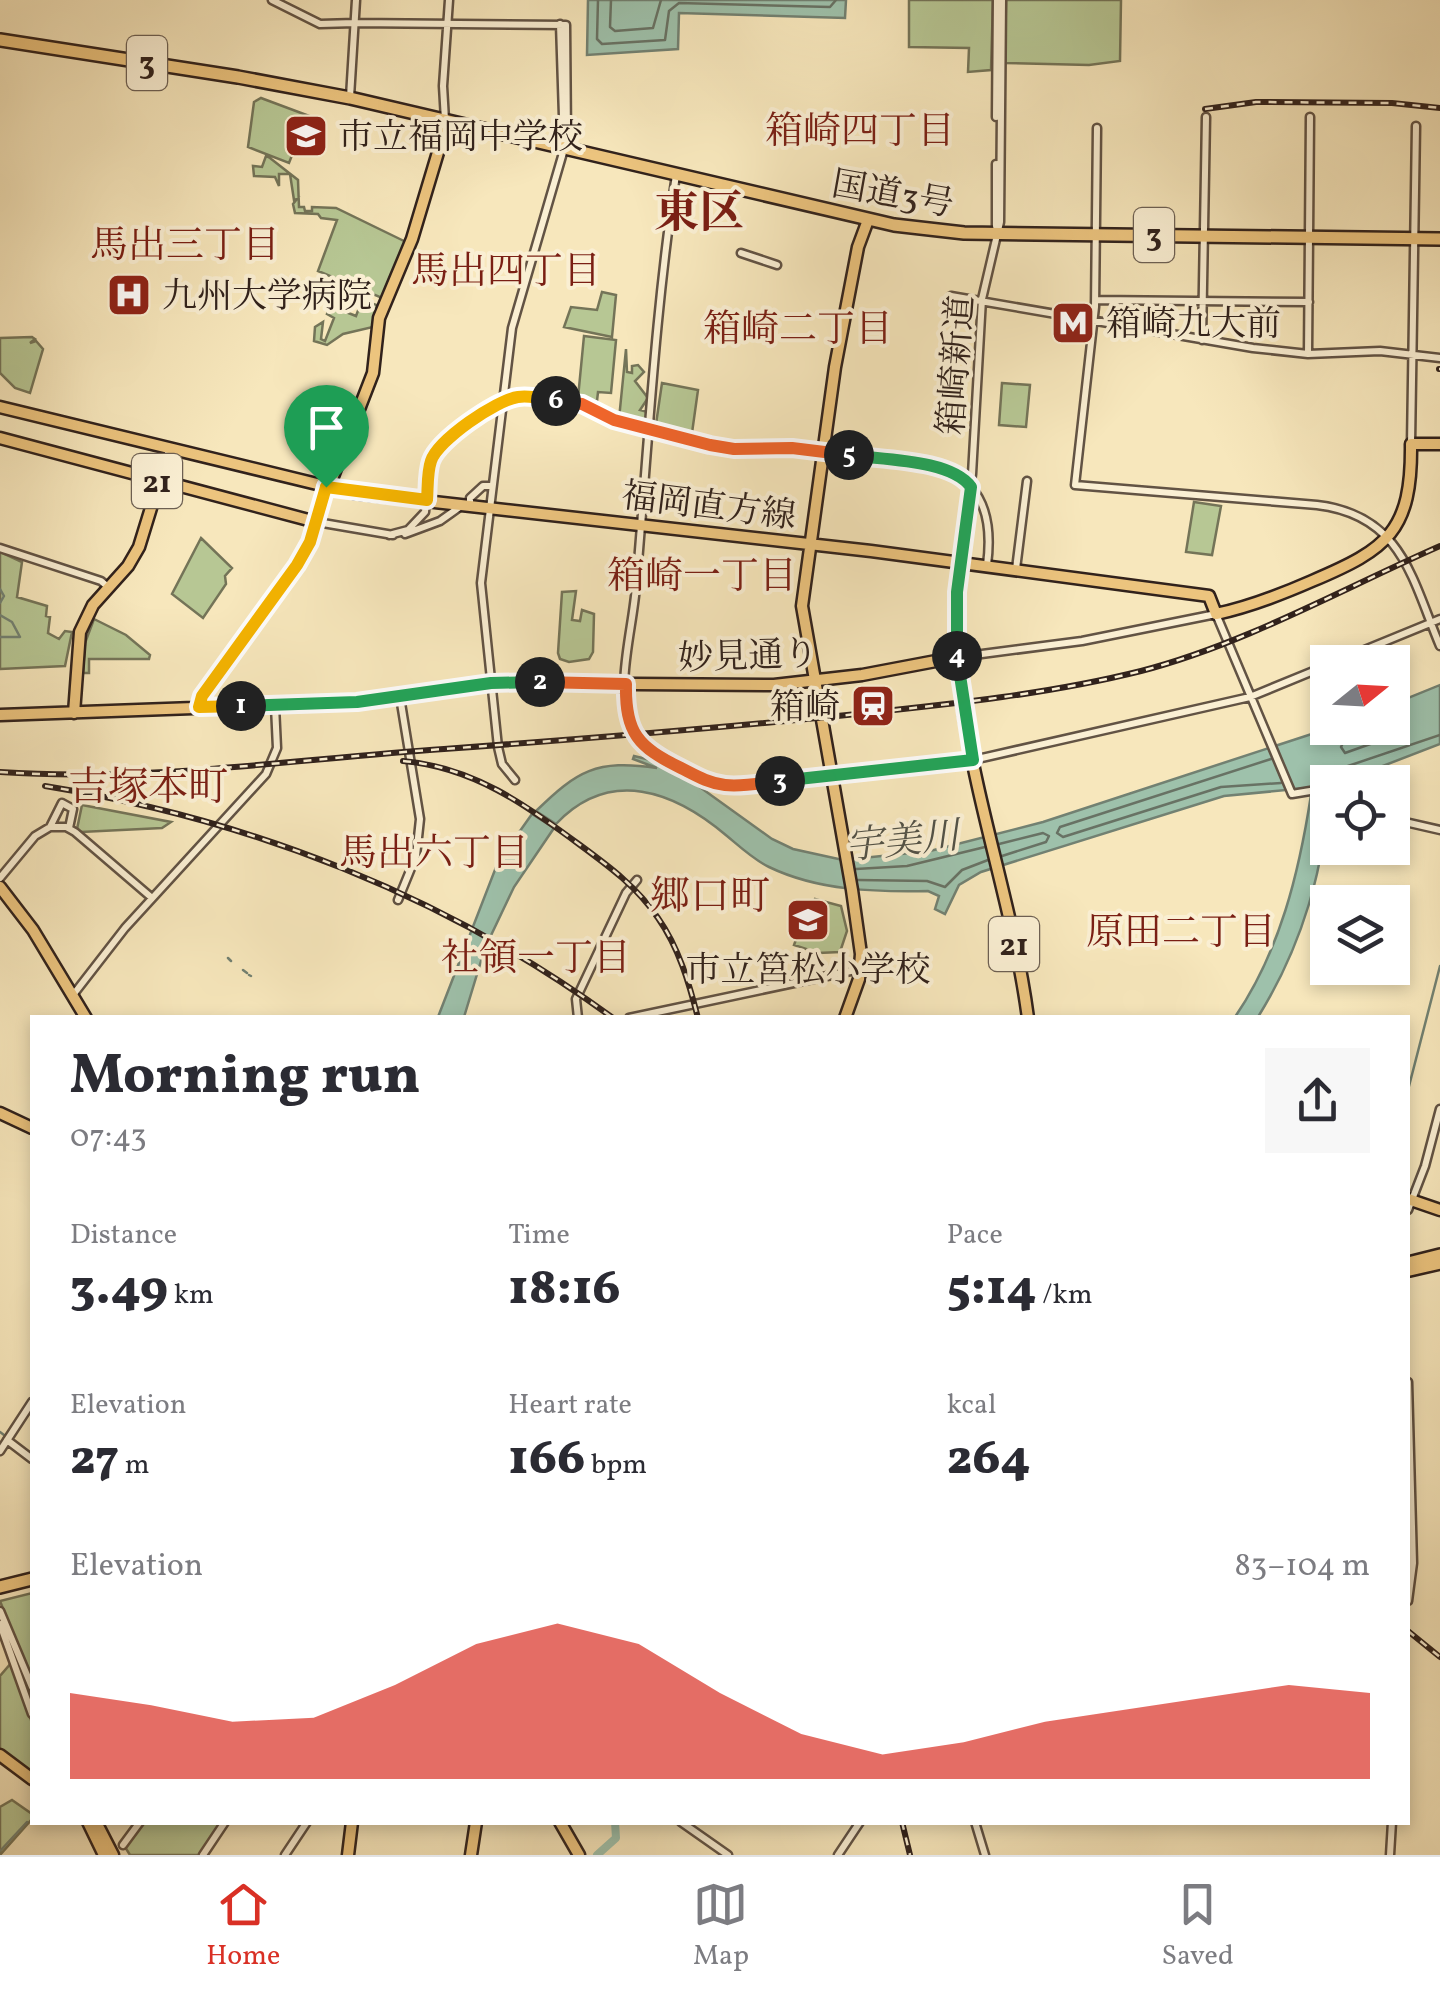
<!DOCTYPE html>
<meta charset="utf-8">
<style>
:root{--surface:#fff;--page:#f7f7f7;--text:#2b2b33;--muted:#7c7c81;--line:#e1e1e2;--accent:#d93025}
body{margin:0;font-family:Vollkorn,"Noto Serif JP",serif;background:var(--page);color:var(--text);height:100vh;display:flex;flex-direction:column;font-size:38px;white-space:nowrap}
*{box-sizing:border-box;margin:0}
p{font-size:32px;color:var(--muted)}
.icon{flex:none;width:55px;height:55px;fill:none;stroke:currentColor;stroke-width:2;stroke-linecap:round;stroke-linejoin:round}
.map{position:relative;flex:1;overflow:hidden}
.side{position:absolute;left:30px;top:1015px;width:1380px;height:810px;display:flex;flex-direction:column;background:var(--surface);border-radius:0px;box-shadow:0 5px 15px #0003}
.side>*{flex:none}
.needle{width:65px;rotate:72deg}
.controls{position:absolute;left:1310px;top:645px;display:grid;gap:20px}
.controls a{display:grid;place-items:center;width:100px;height:100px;border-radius:0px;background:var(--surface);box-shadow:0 5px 15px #0003;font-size:50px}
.pin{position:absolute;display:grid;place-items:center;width:85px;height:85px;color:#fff;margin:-102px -42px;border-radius:50% 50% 50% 0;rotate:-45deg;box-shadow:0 0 10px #0007}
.pin .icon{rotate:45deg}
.km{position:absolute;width:50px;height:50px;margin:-25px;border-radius:50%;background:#222;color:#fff;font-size:28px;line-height:50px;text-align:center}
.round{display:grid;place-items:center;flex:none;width:105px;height:105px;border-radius:0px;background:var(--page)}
.head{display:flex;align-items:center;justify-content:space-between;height:170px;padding:0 40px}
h1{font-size:55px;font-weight:800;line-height:75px}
.stats{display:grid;grid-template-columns:repeat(3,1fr);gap:15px;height:170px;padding:10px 40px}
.stats div{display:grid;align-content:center}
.stats b{font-size:50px;font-weight:800}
.stats small{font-size:28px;font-weight:400}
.stats p{font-size:28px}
.chart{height:280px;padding:20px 40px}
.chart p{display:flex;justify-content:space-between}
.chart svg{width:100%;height:180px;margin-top:10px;fill:var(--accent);opacity:.7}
.tabs{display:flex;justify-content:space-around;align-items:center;height:140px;border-top:2px solid var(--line);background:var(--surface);font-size:28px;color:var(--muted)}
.tabs a{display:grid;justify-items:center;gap:5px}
.tabs .active{color:var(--accent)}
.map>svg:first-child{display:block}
.green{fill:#b7c794;stroke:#747458;stroke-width:2.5}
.water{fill:#9ec1ab;stroke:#728172;stroke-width:2.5}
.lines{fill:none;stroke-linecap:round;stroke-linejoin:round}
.shore{stroke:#687264;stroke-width:2.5}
.stream{stroke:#728172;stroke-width:2.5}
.river{stroke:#9ec1ab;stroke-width:8}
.minor-casing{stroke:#625344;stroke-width:11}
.major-casing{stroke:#31221c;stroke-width:15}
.highway-casing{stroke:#31221c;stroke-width:16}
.minor{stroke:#faefd3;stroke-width:6}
.major{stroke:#ecc47e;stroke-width:10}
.highway{stroke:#ecc47e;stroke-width:11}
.rail-casing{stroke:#31221c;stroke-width:6}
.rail{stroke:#faefd3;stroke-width:2.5;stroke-dasharray:8;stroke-linecap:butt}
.split-1-casing{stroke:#fff;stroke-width:20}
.split-2-casing{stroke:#fff;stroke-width:20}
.split-3-casing{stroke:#fff;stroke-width:20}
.split-4-casing{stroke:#fff;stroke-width:20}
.split-5-casing{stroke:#fff;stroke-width:20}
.split-6-casing{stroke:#fff;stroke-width:20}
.split-7-casing{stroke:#fff;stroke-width:20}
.split-1{stroke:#f5b400;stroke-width:12}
.split-2{stroke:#22a559;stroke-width:12}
.split-3{stroke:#f0652b;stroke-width:12}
.split-4{stroke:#22a559;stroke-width:12}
.split-5{stroke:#22a559;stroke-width:12}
.split-6{stroke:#f0652b;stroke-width:12}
.split-7{stroke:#f5b400;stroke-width:12}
.labels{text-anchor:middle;stroke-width:8;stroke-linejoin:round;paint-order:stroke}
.shield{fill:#faefd3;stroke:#6d6053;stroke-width:2.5}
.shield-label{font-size:32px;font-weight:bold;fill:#31221c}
.poi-label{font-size:35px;fill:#31221c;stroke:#faefd3;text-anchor:start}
.street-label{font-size:35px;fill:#31221c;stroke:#faefd3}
.neighbourhood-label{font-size:38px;fill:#7a1f14;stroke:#faefd3}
.water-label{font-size:38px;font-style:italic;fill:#525247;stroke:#faefd3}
.quarter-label{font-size:40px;fill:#7a1f14;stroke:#faefd3}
.district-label{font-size:45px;font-weight:bold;fill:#7a1f14;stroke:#faefd3}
</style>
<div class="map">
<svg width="1440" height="1855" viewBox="0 0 1440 1855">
<rect width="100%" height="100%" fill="#f7e7bc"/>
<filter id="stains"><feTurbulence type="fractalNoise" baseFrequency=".002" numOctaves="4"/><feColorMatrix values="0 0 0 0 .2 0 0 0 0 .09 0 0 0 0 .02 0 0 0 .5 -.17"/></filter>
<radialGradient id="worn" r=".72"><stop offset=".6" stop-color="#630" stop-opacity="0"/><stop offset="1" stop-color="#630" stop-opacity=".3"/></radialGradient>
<path class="green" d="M909 0H993L991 70 968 72 969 48 909 47Z
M1006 0H1121L1120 61 1089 65 1005 63Z
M261 98 312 117 300 146 296 145 289 163 248 147 254 102Z
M266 156 270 158 298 180 299 207H304L305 211H312V207L336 208 408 243 382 298 318 271 337 220 321 218 318 214 295 213 293 204 297 199 294 200 290 174H279V186L275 177 254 176 253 166 262 167Z
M602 292 616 295 612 337 564 327 571 307 597 310Z
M362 300 382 307 373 327 343 334 327 345 314 341 315 327 323 322 321 339 325 341 334 318 327 314 329 310 336 308 356 316Z
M584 336 616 340 611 393 598 392 597 401 578 398Z
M32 337 35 339 30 343 36 341 43 349 30 393 15 388 0 373V338Z
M626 349 627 372 632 373V366L638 365 644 372 635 381 648 398 640 410 648 412 647 424 641 420 619 419Z
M662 383 698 390 692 433 656 424Z
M1002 383 1030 385 1026 427 999 425Z
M1194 502 1221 506 1212 555 1186 552Z
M201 538 232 568 225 576 226 584 203 618 172 594Z
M0 552 22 562 17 597 47 606 46 616 50 617 48 633 59 639 65 631 72 632 65 666 0 669Z
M576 591 572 620 580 621 582 610 594 614 593 652 589 659 569 662 560 659 558 653 562 592Z
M94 619 126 635 150 655 149 659H89V673H83L85 643Z
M82 805 171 822 162 828 81 832 77 829Z
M815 899 841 906 847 931 840 952 818 953 794 945 805 915 809 916Z
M32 1593V1682L0 1601Z
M12 1662 32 1723V1776L0 1752V1676Z
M12 1800 32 1814V1819L0 1855V1807Z
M143 1823H222L201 1855H130L125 1847Z"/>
<path class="water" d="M588 0H846L845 18 679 13 678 49 587 55Z
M1440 685V744L1341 782H1328C1327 865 1301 948 1258 1017H1235C1280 951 1299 873 1311 795L1307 788 1224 796 981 872 959 885 945 914 935 909 939 896 928 891C875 892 819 891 769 867 754 860 739 846 727 836 674 791 610 767 556 824L536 811C577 771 596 759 657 768L633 759 634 756 659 762 683 775 772 839 793 849 843 860 930 851 1043 822 1330 728H1392L1393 704Z
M532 814 554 828 514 887 485 948 464 1017H438L498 862Z"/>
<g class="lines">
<path class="shore" d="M598 0 597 39 602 44 665 40 669 11 679 3 830 7 836 0
M611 0 610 27 615 31 653 28 661 0
M1350 728 1341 747 1345 753 1404 732 1402 725H1392
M1271 759 1060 827 1057 833 1063 837 1221 787 1281 783
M1334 782 1335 774 1342 768 1440 735
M999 844 1043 833 1049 836 1046 842 1002 856
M856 869 907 866 985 847
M858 880 927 881 945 887 962 870 988 860"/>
<path class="stream" d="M0 589 4 596 0 603
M0 615 12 622 20 637H0
M228 958 231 961
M243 970 247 973
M249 975 251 976
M1408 1090 1440 966
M0 1432 4 1435
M22 1447 32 1455
M0 1851 27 1822"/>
<path class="river" d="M597 1855 616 1838 615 1822"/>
<defs>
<path id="minor" d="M272 0 320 24 355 23 566 25 567 139 512 328 481 583 498 747 502 764 515 780
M560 24 564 147
M350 97 356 0
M996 117 997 0
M445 120 443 86 449 0
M1097 128 1095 307 1075 485 1317 505C1402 515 1412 579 1440 646
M676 175C655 311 648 449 636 586 633 628 616 682 629 723 640 759 695 780 728 786L973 760 1250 697 1328 665
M996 226V164
M741 253 777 265
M951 296 1253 348 1308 354 1380 351 1440 358
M1095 300 1309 302
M1202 340 1206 117
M1308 354 1310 117
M1411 444 1416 126
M159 482 169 450
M470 505V498L483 486H492
M317 522 393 535
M405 534 440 521 461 506
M389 535 408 530 425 512 429 470 438 448 480 414 503 400 515 397 582 405 614 421 733 449 792 448 949 471C987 488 992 528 987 565
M0 548 101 581 108 587
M960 562 972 474 982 299 1000 222 1002 0
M1016 569 1027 481
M959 657 1082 641 1216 614 1292 794 1328 788
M1335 662 1440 619
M1392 819 1440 830
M50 827H66L75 832 152 898
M50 827 62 803 73 809 69 828
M0 878 35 836 50 827
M398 900 416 856 420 819 400 697
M73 995 125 928 266 774 277 748 275 706
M578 1018 576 999 626 893 637 880
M629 1018 860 969
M1408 1210 1425 1166 1440 1109
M1408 1382 1413 1563 1408 1601
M7 1440 32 1459
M0 1451 32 1402
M0 1611 32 1687
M0 1624 32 1714
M681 1822 728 1855
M975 1822 985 1855
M123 1845 140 1822
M203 1855 225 1822
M285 1855 307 1822
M838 1855 860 1822
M1390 1855 1392 1822"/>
<path id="major" d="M0 407 354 493 871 551 1209 596 1216 614C1249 607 1280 595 1312 581 1388 549 1412 531 1411 444H1440
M0 438 316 522
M960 562C940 718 1008 866 1028 1018
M199 707 202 696 297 565 310 541 326 487 330 484 373 373 379 318 412 239 445 129V121
M74 713 80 632 93 605 128 566 139 547 159 482
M0 715 357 702 491 683 774 685 862 675 957 657
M0 887 33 930 86 1018
M845 1018 859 979 861 954 852 890 802 606 835 367 858 247 868 220
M0 1113 32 1128
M1408 1199 1440 1210
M0 1755 32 1779
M88 1822 104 1855
M96 1822 113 1855
M560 1822 579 1855
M348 1855 352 1822
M471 1855 476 1822"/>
<path id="highway" d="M0 40 238 77 350 98 894 225 964 233 1440 239
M1408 1263 1440 1255
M1410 1270 1440 1263
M0 1587 32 1579"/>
</defs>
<use href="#minor" class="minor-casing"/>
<use href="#major" class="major-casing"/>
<use href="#highway" class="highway-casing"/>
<use href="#minor" class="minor"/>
<use href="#major" class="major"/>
<use href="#highway" class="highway"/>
<defs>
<path id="rail" d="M1205 109 1256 102 1392 103 1440 108
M1439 369H1440
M403 761C473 767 526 805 580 845 610 867 637 887 658 918 679 948 689 983 698 1018
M0 772C149 782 296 759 444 749 582 739 720 728 857 714 952 704 1049 694 1141 671 1245 644 1342 589 1440 546
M45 786C249 819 445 895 613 1018
M1408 1631 1440 1657
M902 1822 910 1855"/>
</defs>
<use href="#rail" class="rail-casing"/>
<use href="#rail" class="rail"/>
</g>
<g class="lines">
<defs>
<path id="split-1" d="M241 706 199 707 202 696 297 565 310 542 326 487"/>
<path id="split-2" d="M241 706 357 702 491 683 540 682"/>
<path id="split-3" d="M540 682 626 684C625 733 638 747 681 768 695 775 708 783 725 785 743 787 762 783 780 781"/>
<path id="split-4" d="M780 781 973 760 957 656"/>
<path id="split-5" d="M849 455C882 460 951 459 971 487L957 592V656"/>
<path id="split-6" d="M556 401 582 404 614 420 710 445 734 449 792 448 849 455"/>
<path id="split-7" d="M326 487 427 500C428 487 427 473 431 461 438 440 496 400 518 397 531 395 544 399 556 401"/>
</defs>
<use href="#split-1" class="split-1-casing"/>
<use href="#split-2" class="split-2-casing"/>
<use href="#split-3" class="split-3-casing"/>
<use href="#split-4" class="split-4-casing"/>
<use href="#split-5" class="split-5-casing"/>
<use href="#split-6" class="split-6-casing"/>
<use href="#split-7" class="split-7-casing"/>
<use href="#split-1" class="split-1"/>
<use href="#split-2" class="split-2"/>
<use href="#split-3" class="split-3"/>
<use href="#split-4" class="split-4"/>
<use href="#split-5" class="split-5"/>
<use href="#split-6" class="split-6"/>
<use href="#split-7" class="split-7"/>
</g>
<defs>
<symbol id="school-square" viewBox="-11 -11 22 22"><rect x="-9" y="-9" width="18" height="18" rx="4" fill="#8f2418" stroke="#faefd3"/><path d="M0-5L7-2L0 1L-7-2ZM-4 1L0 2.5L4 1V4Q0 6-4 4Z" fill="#fff"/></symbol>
<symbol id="hospital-square" viewBox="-11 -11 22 22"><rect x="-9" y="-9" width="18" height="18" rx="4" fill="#8f2418" stroke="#faefd3"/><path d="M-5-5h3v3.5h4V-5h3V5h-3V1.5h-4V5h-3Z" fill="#fff"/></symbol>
<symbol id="metro-square" viewBox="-11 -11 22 22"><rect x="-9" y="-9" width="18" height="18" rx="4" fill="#8f2418" stroke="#faefd3"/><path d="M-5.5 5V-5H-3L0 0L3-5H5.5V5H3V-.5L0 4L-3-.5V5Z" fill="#fff"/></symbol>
<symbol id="station-square" viewBox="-11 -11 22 22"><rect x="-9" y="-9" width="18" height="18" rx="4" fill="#8f2418" stroke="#faefd3"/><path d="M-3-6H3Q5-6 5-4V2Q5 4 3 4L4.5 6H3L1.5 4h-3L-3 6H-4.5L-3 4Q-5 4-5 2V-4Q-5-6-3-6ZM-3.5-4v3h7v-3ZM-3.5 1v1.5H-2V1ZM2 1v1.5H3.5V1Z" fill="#fff"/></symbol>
</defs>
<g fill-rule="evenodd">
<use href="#school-square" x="281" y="111" width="50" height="50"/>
<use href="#hospital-square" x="104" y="270" width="50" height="50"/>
<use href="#metro-square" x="1048" y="298" width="50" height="50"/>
<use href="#station-square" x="848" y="681" width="50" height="50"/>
<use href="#school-square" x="783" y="895" width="50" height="50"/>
</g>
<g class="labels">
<g class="shield">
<rect x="127" y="36" width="40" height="54" rx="8"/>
<rect x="1134" y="208" width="40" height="54" rx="8"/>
<rect x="132" y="454" width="50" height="54" rx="8"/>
<rect x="989" y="917" width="50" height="54" rx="8"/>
</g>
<g class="shield-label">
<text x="147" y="74">3</text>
<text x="1154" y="246">3</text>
<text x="157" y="492">21</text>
<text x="1014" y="955">21</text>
</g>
<g class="poi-label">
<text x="338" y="148">市立福岡中学校</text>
<text x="162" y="307">九州大学病院</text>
<text x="1106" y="335">箱崎九大前</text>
<text x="840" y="718" text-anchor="end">箱崎</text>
<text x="808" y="981" text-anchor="middle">市立筥松小学校</text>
</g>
<g class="street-label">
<text transform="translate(893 193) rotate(10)" y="12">国道3号</text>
<text transform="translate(955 365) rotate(-86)" y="12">箱崎新道</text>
<text transform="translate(709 505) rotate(7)" y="12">福岡直方線</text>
<text transform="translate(748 655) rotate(-2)" y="12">妙見通り</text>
</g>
<g class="neighbourhood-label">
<text x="860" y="143">箱崎四丁目</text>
<text x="185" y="257">馬出三丁目</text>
<text x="506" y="283">馬出四丁目</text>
<text x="798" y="341">箱崎二丁目</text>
<text x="702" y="588">箱崎一丁目</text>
<text x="434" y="865">馬出六丁目</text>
<text x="1181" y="944">原田二丁目</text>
<text x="536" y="970">社領一丁目</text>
</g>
<g class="water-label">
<text transform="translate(902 840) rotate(-6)" y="13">宇美川</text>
</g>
<g class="quarter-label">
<text x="148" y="800">吉塚本町</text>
<text x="710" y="909">郷口町</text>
</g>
<g class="district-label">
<text x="699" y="227">東区</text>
</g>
</g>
<rect width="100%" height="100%" filter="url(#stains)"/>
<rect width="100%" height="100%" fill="url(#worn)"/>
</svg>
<div class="controls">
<a><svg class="needle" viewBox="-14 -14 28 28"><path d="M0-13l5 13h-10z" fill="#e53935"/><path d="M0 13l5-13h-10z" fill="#7c7c81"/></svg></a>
<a><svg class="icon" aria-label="locate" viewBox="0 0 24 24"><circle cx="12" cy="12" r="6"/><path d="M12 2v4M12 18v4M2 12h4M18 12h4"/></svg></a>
<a><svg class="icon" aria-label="layers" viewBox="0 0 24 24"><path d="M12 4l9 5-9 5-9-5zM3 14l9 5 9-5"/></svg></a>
</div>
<div class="pin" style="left:326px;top:487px;background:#1e9e55"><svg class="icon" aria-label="arrive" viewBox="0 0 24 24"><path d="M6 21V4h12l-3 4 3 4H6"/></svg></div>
<b class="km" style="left:241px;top:706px">1</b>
<b class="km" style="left:540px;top:682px">2</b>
<b class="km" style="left:780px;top:781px">3</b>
<b class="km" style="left:957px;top:656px">4</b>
<b class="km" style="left:849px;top:455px">5</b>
<b class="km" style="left:556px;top:401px">6</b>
<section class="side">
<div class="head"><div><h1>Morning run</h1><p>07:43</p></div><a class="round"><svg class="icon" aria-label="share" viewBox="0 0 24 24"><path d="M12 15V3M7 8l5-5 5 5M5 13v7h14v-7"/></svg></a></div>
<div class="stats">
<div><p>Distance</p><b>3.49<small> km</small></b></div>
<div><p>Time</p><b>18:16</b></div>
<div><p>Pace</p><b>5:14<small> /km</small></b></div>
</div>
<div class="stats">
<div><p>Elevation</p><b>27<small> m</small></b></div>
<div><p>Heart rate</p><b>166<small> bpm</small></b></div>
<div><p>kcal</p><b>264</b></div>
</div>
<div class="chart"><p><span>Elevation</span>83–104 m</p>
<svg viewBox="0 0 160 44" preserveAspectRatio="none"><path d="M0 44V23L10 26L20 30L30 29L40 21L50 11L60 6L70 11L80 23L90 33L100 38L110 35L120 30L130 27L140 24L150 21L160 23V44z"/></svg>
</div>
</section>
</div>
<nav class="tabs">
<a class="active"><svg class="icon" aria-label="home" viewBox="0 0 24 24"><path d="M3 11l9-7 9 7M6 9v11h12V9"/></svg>Home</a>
<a><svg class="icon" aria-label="map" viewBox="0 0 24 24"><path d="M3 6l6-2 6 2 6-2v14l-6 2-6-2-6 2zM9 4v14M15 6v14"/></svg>Map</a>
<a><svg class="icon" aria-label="saved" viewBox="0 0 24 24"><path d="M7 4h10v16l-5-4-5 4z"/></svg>Saved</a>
</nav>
